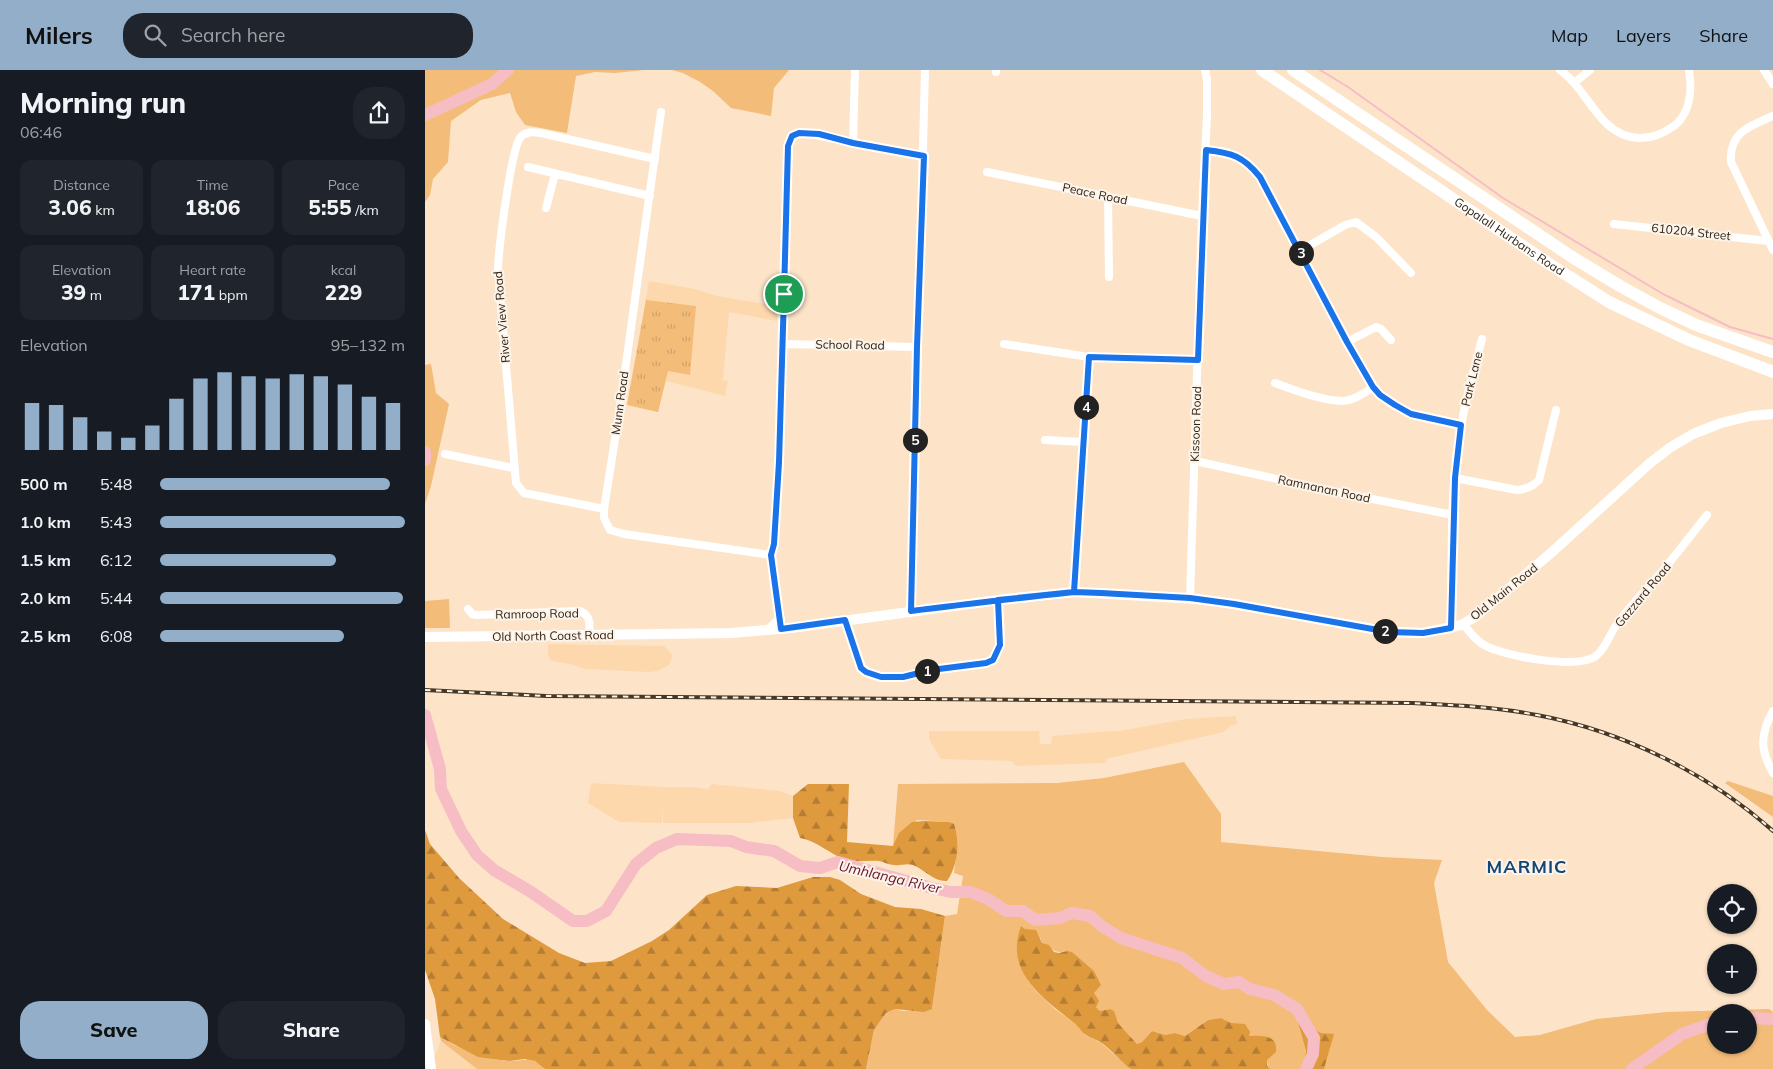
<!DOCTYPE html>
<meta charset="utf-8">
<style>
:root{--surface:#171b24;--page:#20242c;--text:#f1f3f6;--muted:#9ea1a6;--accent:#93aec9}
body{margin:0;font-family:Mulish,sans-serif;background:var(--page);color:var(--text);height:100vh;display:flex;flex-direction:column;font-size:19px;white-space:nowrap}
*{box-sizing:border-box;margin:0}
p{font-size:16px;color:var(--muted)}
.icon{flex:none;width:28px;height:28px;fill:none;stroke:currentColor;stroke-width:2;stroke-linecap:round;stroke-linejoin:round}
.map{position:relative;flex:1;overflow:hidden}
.side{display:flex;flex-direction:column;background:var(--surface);width:425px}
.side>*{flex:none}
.tools{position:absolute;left:1282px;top:814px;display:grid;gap:10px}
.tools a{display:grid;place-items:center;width:50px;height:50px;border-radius:50%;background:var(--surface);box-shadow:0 1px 4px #0004;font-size:25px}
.pin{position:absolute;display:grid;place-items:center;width:42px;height:42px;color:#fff;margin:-21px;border:2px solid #fff;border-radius:50%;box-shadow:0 1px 5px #0007}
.km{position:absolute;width:25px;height:25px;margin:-12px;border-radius:50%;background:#222;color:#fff;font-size:14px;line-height:25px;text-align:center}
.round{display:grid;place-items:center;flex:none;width:52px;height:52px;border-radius:20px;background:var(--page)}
.head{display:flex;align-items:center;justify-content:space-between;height:85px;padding:0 20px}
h1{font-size:28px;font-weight:800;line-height:38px}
.stats{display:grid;grid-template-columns:repeat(3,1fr);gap:8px;height:85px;padding:5px 20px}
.stats div{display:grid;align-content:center;border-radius:12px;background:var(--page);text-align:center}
.stats b{font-size:21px;font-weight:800}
.stats small{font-size:14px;font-weight:400}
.stats p{font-size:14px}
.chart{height:140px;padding:10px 20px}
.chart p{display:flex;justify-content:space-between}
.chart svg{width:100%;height:90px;margin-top:5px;stroke:var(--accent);stroke-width:6}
.cta{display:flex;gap:10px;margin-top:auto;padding:10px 20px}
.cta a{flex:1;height:58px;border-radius:20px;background:var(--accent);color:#111;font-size:20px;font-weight:800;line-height:58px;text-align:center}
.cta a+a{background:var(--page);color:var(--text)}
ul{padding:0 20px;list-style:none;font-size:16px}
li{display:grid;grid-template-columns:80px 60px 1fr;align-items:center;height:38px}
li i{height:12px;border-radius:6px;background:var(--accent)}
header{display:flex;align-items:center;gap:30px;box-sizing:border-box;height:70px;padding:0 25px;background:var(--accent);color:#111}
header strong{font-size:24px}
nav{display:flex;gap:28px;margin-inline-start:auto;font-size:18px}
.search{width:350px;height:45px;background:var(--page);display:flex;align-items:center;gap:12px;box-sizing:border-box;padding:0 18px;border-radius:20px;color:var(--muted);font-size:19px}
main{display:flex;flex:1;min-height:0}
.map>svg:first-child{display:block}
.built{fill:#fdd8ad}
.grass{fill:#f3bc79;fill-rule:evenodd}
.forest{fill:url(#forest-firs)}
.park{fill:url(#park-tufts)}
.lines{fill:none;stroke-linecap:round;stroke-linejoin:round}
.stream{stroke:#f6bdc4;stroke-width:2}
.river{stroke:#f6bdc4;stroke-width:12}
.minor{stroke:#fff;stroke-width:8}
.tertiary{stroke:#fff;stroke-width:10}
.primary{stroke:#fff;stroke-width:12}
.rail-casing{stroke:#473723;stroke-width:4}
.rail{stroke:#fcf4eb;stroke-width:2;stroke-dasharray:5.5;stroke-linecap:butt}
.route-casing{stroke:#fff;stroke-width:10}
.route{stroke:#1a73e8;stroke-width:6}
.labels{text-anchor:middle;stroke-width:4;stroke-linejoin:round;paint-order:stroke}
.street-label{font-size:12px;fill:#322310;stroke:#fcf4eb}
.water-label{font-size:14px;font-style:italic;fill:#68132a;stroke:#fcf4eb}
.district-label{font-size:18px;font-weight:bold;letter-spacing:1px;fill:#104778;stroke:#fcf4eb}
</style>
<header>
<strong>Milers</strong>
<div class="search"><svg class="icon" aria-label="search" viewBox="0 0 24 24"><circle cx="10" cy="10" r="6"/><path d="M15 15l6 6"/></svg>Search here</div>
<nav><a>Map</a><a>Layers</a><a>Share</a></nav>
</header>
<main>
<section class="side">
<div class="head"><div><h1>Morning run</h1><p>06:46</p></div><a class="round"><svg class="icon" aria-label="share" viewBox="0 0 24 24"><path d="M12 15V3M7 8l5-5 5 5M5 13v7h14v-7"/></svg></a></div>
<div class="stats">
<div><p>Distance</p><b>3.06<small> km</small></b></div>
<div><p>Time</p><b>18:06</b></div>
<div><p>Pace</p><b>5:55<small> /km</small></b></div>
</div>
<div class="stats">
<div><p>Elevation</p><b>39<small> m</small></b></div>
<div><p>Heart rate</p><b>171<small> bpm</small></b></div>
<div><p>kcal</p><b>229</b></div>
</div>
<div class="chart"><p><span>Elevation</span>95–132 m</p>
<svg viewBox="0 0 160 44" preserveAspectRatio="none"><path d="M5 44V21M15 44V22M25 44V28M35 44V35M45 44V38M55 44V32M65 44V19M75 44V9M85 44V6M95 44V8M105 44V9M115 44V7M125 44V8M135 44V12M145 44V18M155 44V21"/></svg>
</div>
<ul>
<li><b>500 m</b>5:48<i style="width:94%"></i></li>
<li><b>1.0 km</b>5:43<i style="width:100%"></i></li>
<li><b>1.5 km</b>6:12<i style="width:72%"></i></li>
<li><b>2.0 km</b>5:44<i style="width:99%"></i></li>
<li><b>2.5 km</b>6:08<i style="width:75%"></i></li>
</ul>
<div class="cta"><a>Save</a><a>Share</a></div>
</section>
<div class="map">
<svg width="1348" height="999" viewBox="0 0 1348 999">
<defs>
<pattern id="forest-firs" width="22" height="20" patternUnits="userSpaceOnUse" patternTransform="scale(1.25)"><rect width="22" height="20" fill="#df9a3e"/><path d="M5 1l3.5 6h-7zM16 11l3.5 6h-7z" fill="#b57d33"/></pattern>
<pattern id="park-tufts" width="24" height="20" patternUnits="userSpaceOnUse" patternTransform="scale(1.25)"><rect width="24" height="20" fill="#f3bc79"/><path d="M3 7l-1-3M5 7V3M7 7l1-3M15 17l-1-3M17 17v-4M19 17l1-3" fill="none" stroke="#d1a168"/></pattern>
</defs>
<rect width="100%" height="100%" fill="#fde4c8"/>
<path class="built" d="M224 211 270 219 292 226 352 236V251L304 242 298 310 303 311 300 326 241 311 233 342 202 335Z
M123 574 239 576 248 585 244 595 233 601 224 602 160 599 145 594 126 591 123 585Z
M811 646 812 654 805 656 799 662 681 689V693L591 696 587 691 516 689 504 669V661H614L615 674H626L627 666 672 662 694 661 761 649Z
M166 713 238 717H268L283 719 287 714 355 721 368 726V748L324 753H238V734L237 753 194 752 163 733Z
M16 971 52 999H4Z"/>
<path class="grass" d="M0 0H219L190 3 170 2 151 6 142 63 100 55 91 42 85 23 56 30 26 51 23 92 8 109 5 125 0 132Z
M247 0H364L349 18 346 46 306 38 288 21 275 12 258 3Z
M6 294 11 323 24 334 6 416 0 434V295Z
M24 529 25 558H0V531Z
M759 692 796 744V772L957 787 1017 790 1009 813 1023 892 1062 940 1090 967 1115 965 1171 949 1242 942 1344 939 1348 942V999H899L908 965 896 963 872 951 881 981 878 999H845C842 995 843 992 840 988 830 970 815 957 796 948L783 950 760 966 750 963 740 965 727 961 717 972 712 974 693 953 685 939 675 941 671 937 642 881C627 885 629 877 617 873L615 867 594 891 603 911 611 921 631 940 650 953 660 965 676 973 706 999H441L449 960 461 943 470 939 478 941 507 939 520 846 532 844 538 806 529 803 532 779 524 752 492 750 468 776 473 714 632 713 679 708ZM1291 942H1324V975H1291Z
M1303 711 1348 726V747L1300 713Z
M15 967C22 970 29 976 36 978 48 983 72 991 84 991 99 991 108 985 120 999H52L16 971Z"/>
<path class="forest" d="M383 714H424L422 772 468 776 474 763 487 752 499 751 524 752 529 754C535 773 533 795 522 811 509 812 500 800 488 795 482 793 476 796 469 795 464 795 459 792 454 791 445 790 436 792 427 791 408 788 394 771 375 768L368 748V726Z
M0 760 5 774 34 808 78 849 134 883 160 893 186 891 227 871 244 860 282 825 311 816 352 818 388 807H405L415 810 436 824 470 837 496 839 520 846 507 939 499 942 470 939 461 943 449 960 441 999H120L110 991 100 989 84 991 53 987 15 967 10 929 0 900Z
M596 856 600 859 611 860 617 873 624 875 629 882 634 883 642 881 647 882 669 901 676 915 669 923 674 931 671 937 675 941 685 939 689 941 693 953 712 974 717 972 727 961 740 965 750 963 760 966 783 950 796 948 806 953 820 954 825 962 824 966C838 965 853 965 851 982L842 990V995L845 999H706L703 997C695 990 687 981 678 974 673 970 667 969 661 965 656 962 653 955 648 952 617 928 579 901 596 856Z
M872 950 896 963 909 964 899 999H878L881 981Z"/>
<path class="park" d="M221 230 271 236 265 305 243 301 233 342 202 335Z"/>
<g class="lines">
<path class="stream" d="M895 0 923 17 1078 128 1238 224 1305 257 1348 269"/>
<path class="river" d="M0 45 67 14 83 0
M0 382V390
M0 645 15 699 16 719 36 761 52 785 69 800 106 822 148 851H162L181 841 211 794 231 778 252 769 306 771 321 777 349 781 375 796 395 798 413 792 507 818 526 822H545L563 829 581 841H598L610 850 635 848 647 843 665 846 678 857 696 868 757 888 781 906 799 914 814 912 825 919 849 925 872 939 889 968 888 984 881 999
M1324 948 1348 949
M1207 999 1257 964 1291 952"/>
<path class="minor" d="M1135 0C1164 20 1173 65 1213 68 1226 69 1239 63 1249 56 1266 43 1267 19 1264 0
M1339 0 1348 14
M571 2V0
M1149 13 1165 0
M236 42 195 337 179 439V448L185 460 199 464 346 485
M1348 46C1325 56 1304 62 1306 92L1348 180
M428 73 430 0
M781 80C809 83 817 85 835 107L922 272 948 317 955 325 986 344 1036 355
M103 97 225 126
M562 102 777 146
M683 126 684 207
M121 138 130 104
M1189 154 1343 171
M875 181 920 155 931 152 951 167 986 203
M922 272 951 257 956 259 966 270
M358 274 492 277
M579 274 664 287 773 291
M850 313C867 319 907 335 924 330 933 328 941 322 948 317
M620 370 659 372
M20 384 88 398
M770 391 902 420 1028 445
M1030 408 1092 420C1101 419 1107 417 1114 410L1131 340
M179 439 99 423 91 413 73 201C73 182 86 80 95 68 100 61 108 62 116 63L230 89
M649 522 664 287
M765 528 777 146 782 47V10L780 0
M43 539 47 544 51 545 155 541C166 546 165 554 164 565
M486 541 500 0
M420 550 437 597C457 617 484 604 507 600 525 597 543 596 561 593 583 584 574 549 573 530
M356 554 346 485 349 474 354 392 364 72 370 64 380 63 499 86
M1038 554C1045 562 1050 570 1059 575 1079 586 1152 600 1171 586 1182 577 1184 565 1192 554 1204 537 1220 521 1234 505 1251 485 1266 465 1282 445
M1026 558C1027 500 1025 440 1032 381 1037 343 1047 306 1057 269
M1348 641C1335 664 1335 680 1348 703"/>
<path class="tertiary" d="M344 560 355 549
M0 567 306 563 366 558 573 530 649 522 772 529 809 534 964 562 998 563 1036 555 1050 547 1126 483 1225 393 1246 377 1268 364 1296 353 1325 346 1348 344
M0 954 6 999"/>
<g class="primary">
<path id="s1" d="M837 0 1126 195 1184 232 1264 270 1348 302"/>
<path d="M868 0 1147 187 1195 216 1235 238 1271 255 1348 282"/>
</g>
<defs>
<path id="rail" d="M0 620 121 626 987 633C1029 635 1071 637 1112 645 1197 661 1283 703 1348 761"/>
</defs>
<use href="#rail" class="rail-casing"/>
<use href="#rail" class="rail"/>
</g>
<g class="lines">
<defs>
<path id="route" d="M359 224 354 392 349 474 346 485 356 559 420 550 436 598 441 602 456 607H478L506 600 561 593 568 590 575 575 573 530 649 522 676 523 765 528 809 534 964 562 998 563 1026 558 1030 408 1036 355 986 344 970 335 955 325 948 317 922 272 835 107C818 86 807 83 781 80L773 290 664 287 649 522C594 528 540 534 486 541L492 277 499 86 428 73 394 64 374 63 367 66 363 76 359 224"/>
</defs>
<use href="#route" class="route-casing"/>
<use href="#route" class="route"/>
</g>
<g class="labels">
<g class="street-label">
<text transform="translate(670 124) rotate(12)" y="4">Peace Road</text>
<text transform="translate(1266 162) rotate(6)" y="4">610204 Street</text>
<text dy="4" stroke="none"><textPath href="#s1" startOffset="298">Gopalall Hurbans Road</textPath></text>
<text transform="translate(77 247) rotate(-95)" y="4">River View Road</text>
<text transform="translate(425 275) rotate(1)" y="4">School Road</text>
<text transform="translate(1047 309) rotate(-76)" y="4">Park Lane</text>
<text transform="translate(195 333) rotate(-82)" y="4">Munn Road</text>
<text transform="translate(771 354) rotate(-88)" y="4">Kissoon Road</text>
<text transform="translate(899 419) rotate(12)" y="4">Ramnanan Road</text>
<text transform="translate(1079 522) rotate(-39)" y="4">Old Main Road</text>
<text transform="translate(1218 525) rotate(-50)" y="4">Gazzard Road</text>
<text transform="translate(112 544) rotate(-1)" y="4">Ramroop Road</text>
<text transform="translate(128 566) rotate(-1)" y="4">Old North Coast Road</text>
</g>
<g class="water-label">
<text transform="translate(465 807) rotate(13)" y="5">Umhlanga River</text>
</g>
<g class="district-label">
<text x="1102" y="803">MARMIC</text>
</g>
</g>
</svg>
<div class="tools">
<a><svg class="icon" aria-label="locate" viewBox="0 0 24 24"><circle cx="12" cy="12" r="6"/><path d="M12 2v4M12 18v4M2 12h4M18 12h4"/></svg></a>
<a>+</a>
<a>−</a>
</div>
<div class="pin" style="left:359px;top:224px;background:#1e9e55"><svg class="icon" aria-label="arrive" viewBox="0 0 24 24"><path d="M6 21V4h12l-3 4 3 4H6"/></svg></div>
<b class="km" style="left:502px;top:601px">1</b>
<b class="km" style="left:960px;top:561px">2</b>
<b class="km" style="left:876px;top:183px">3</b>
<b class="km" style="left:661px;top:337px">4</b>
<b class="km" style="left:490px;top:370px">5</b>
</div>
</main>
